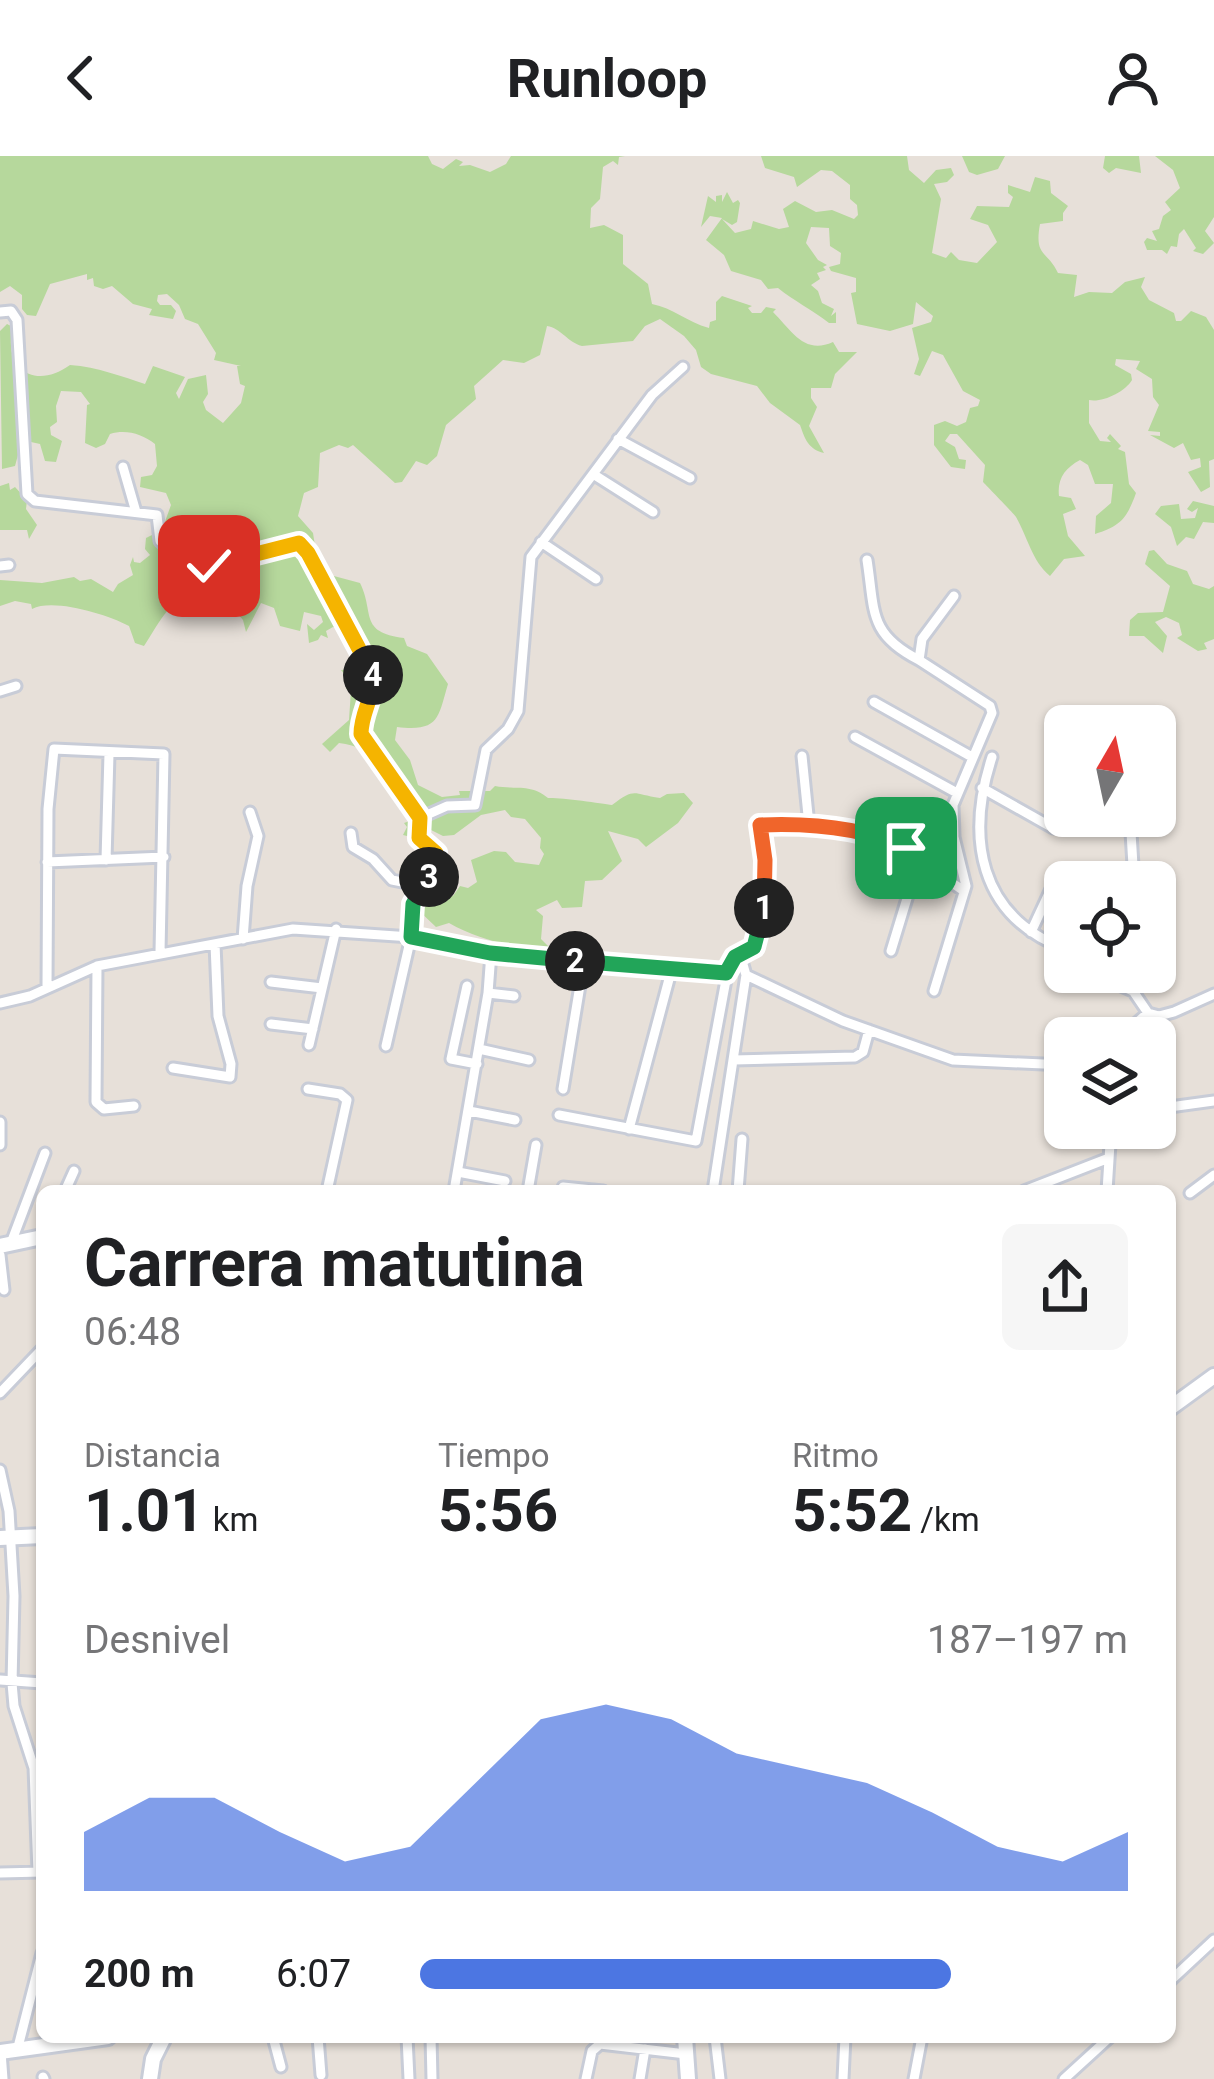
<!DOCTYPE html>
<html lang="es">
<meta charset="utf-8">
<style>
:root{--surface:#fff;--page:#f6f6f6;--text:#202124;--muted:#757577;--accent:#4c76e2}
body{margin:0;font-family:Roboto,sans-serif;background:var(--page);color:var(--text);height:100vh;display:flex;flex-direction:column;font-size:45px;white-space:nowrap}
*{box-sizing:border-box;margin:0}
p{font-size:39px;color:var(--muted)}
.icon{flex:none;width:66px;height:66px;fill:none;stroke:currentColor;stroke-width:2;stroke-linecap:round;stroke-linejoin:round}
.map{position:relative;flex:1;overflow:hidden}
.sheet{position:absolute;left:36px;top:1029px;width:1140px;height:858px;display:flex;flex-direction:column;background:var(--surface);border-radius:18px;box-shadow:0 3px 9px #0004}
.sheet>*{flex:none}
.needle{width:78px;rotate:9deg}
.buttons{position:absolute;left:1044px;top:549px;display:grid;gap:24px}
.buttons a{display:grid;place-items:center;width:132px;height:132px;border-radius:18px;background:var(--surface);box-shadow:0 3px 9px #0004;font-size:60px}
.pin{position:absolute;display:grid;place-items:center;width:102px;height:102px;color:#fff;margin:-51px;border-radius:24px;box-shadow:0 6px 18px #0006}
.km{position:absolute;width:60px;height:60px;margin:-30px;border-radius:50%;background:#222;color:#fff;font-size:33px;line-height:60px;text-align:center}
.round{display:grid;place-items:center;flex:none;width:126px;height:126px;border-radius:18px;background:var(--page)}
.headline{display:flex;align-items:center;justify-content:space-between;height:204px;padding:0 48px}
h1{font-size:66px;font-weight:700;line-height:90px}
.metrics{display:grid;grid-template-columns:repeat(3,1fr);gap:18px;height:204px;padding:12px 48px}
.metrics div{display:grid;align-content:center}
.metrics b{font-size:60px;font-weight:700}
.metrics small{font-size:33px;font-weight:400}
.metrics p{font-size:33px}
.chart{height:336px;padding:24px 48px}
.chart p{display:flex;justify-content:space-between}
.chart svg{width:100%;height:216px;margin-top:12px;fill:var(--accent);opacity:.7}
ul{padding:0 48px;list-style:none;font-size:39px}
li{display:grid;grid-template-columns:192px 144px 1fr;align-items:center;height:90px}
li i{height:30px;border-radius:15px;background:var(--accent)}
header{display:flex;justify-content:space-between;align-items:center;height:156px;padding:0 48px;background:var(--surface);font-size:54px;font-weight:700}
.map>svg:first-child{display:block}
.green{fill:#b6d89c}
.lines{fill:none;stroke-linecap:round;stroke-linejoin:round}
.street-casing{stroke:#c8ccd7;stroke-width:15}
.secondary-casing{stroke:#c8ccd7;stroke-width:20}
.street{stroke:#fff;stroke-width:9}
.secondary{stroke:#fff;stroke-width:14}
.split-1-casing{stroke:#fff;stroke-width:24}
.split-2-casing{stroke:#fff;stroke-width:24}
.split-3-casing{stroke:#fff;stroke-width:24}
.split-4-casing{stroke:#fff;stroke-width:24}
.split-5-casing{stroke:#fff;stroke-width:24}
.split-1{stroke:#f0652b;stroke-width:15}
.split-2{stroke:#22a559;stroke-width:15}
.split-3{stroke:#22a559;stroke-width:15}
.split-4{stroke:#f5b400;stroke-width:15}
.split-5{stroke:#f5b400;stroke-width:15}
</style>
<header><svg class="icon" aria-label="back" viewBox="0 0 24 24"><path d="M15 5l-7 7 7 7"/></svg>Runloop<svg class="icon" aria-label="person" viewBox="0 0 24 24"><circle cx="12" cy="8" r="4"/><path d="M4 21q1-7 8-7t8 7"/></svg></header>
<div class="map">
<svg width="1214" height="1923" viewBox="0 0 1214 1923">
<rect width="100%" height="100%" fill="#e7e0d9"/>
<path class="green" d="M0 0H428L432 8 443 13 456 3 463 6 459 10 470 9 490 16 506 8 511 0H625L619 1 618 9 613 5 603 11 600 43 591 52 590 72 604 69 623 79V108L648 128 652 148C673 152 687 166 709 172L710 166 716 164V146L722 140 752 150 748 152 752 157H761L766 151 776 153 773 156C792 175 804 199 833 186L839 196H857L835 218 831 232H811V242L817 251 809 270 824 297C808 293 805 283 800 269L770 247 757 230 711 218 701 211 696 194 684 180 660 163 645 170 633 185 582 190C567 186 561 172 547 170L540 199 524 207 503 204 474 230 476 243 446 269 437 300 427 309 416 305 402 326 395 327 353 289 348 292 339 289 320 297 318 331 304 337 298 360 313 377 319 416 360 427C375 457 358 476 404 482L407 490 427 498 448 528C438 561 440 576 397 571L395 584 410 604 418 629 442 641 460 639 459 635H490L495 630C516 634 530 627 548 642 556 641 601 647 612 649 636 631 632 638 660 642L667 638 684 637 693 647 678 667 646 691 638 683 608 675 622 705 602 724 585 725 582 751 562 752 557 744 536 754 543 760 541 783 549 791 541 793 540 803C509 786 480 785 449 767L436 771 417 753 426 726 453 740 460 730 468 732 477 726 471 704 494 695 506 696 515 706 539 709 544 698 540 692 541 682 525 663 511 661 505 654 481 659 454 679 443 680 423 670H414L416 674 411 681 403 679 407 671 404 667 418 662C408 649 403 628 396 620 380 601 362 590 339 587L330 596 322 588 349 564 351 534 346 533 348 523 341 514 355 513 363 506 350 483 339 478 345 473 333 471 326 475 328 482 321 479 318 484 309 487 307 468 314 474 323 466 321 460 304 456 300 475 280 470 274 452 261 447 246 476 243 464 231 450 175 448 176 455 168 454C158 466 152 478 144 490L135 487 129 470C106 458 53 442 32 453L31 448 15 445 0 450V424L42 427 74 421 80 425 91 423 113 436 118 428 133 419 130 409 133 401 134 406 140 407 150 399 145 393 146 382 162 374 171 349 166 337 140 331 141 321 152 319 157 310 155 288C142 278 126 273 110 278L105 288 96 292 85 287 87 249 90 248 81 236 61 235 56 250 57 266 50 271 51 279 62 285 56 306 45 305 40 288 22 284 15 310 2 313 0 175 7 168 13 171C2 214 36 234 70 209 98 211 123 221 145 228L153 210 185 221 176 237 179 243 188 223 206 219 208 238 203 246 206 254 223 267 241 247 245 230 240 228 237 210H241L214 204 216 197 198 168 185 163 179 149 167 138 158 139 157 145 160 149H171L176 155 173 163 149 159 152 153 133 148 112 130 103 133 94 130 93 122 87 124V118L50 128 36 160 27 159 22 153V139L10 130 0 136Z
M761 0H907L909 14 924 27 936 14 951 12 954 19 947 26 934 28 941 43 932 97 946 102 951 96 959 104 977 107 997 86 988 69 970 63 977 50 1009 51 1013 41 1008 37V29L1030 36 1035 21 1050 25 1051 37 1068 50 1063 57V65L1040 68C1034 101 1047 94 1058 117L1077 119 1074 141 1089 136 1112 137 1125 126 1145 121 1141 131 1149 144 1174 157 1176 165H1181L1191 155 1206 161 1214 174V303L1209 305 1210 331 1201 336 1188 316 1201 311 1200 302 1191 304 1183 287 1174 292 1150 279 1160 280V276L1148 275 1159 249 1153 241 1152 223 1136 213 1140 205 1116 203 1115 209 1131 218 1132 224C1125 236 1102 247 1089 244V267L1100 285 1111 286 1107 282 1110 278 1121 290 1118 293 1125 296 1129 328 1136 337C1127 362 1121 370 1095 378L1096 360 1111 347 1113 328H1095L1088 309 1080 304C1065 312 1057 323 1059 340L1071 342 1076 353 1063 358 1068 380 1085 400 1064 403 1050 420C1032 405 1028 382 1016 361 1015 359 986 329 983 326L985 309 957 278H950L945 285 955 291 959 303 966 304 965 313 951 311 934 289V269L945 265 957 270 966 266 970 252 978 250 980 244 963 235 943 199 932 195 920 220 914 218 919 203 912 172 931 166 933 160 916 146 913 168 890 175 857 168 851 137 856 136V122L831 115 829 111 840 108 841 97 830 90 829 72 811 71 806 87 818 104 827 109 823 111 826 114 817 117 820 123 811 129 818 135 822 147 834 153 831 160 836 156V167H829C811 153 794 145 778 132L768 133 761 124 731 115 724 99 706 84 722 62 710 60 701 71 708 40 716 46V40L722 39V46L727 36 733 47 738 44 740 47 737 66 732 69 722 63 735 77 751 73 753 65 779 73 789 71 783 53 795 45 816 56 832 54 854 63 858 59 857 49 850 43V29L832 15 821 14 797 31 794 21 765 12Z
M962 0H1005L998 13 977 19 969 16Z
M1105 0H1139L1141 17 1116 12 1109 17 1103 12Z
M1155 0H1214V61L1205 75 1214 87 1203 98 1193 95 1196 92 1184 73 1179 78 1177 91 1171 90 1167 98 1162 94H1147L1144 86 1147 82 1157 85 1152 75 1159 73 1163 60 1171 54 1165 46 1180 32 1173 14Z
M9 327 10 334 15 331 27 344 26 353 37 369 29 383 27 374H0V330Z
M1193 345 1214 350V367L1203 366 1194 383 1186 381 1177 390 1171 371 1155 358 1161 350 1179 348 1181 363 1195 362 1198 352 1192 356 1187 353Z
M1154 394 1167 408 1187 415 1193 428 1209 433 1214 430V483L1204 487 1207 493 1198 495 1177 482 1182 479 1179 467 1166 461 1155 466 1167 480 1163 497 1144 480H1129L1130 464 1138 457 1163 456 1170 430 1145 408 1149 395Z"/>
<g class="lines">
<defs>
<path id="street" d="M0 156 11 155 17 164 27 338 35 345 157 359 160 385C210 436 244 386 299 387L308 397 373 521C372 543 361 557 361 578L420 662
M618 283 690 322
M123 311 136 356
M593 318 653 356
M541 386 596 423
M867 404C875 455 868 478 919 504
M0 410 9 409
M0 535 16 530
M874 546 972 601
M855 581 957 637
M802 600 809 669
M992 601C966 681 978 760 1065 793
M982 632 1053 672H1062L1075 660
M1130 660 1134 726
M351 677 353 691 373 703 392 724 422 730
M106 704 109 598
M47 706 164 701
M1155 750 1160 753
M1031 776 1058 718
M243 783 247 730 258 680 250 656
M891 795 919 703
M1155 798 1167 792
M97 810 96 946 104 953 134 950
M1089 816 1133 835 1148 857 1159 860 1174 856 1214 838
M746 819 843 865 953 904 1065 909
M271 826 322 832
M47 830 48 653 54 593 164 598 160 796
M467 830 451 903 477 908
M934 835 966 730 954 681 953 649 992 557 990 550 919 504 922 483 954 440
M488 837 514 840
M0 847 30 840 97 810 293 773 426 782 491 797 726 817
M271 868 313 873
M1119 882 1148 857
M309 889 336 773
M386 890 411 781 413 747 429 721 436 697 419 682 420 662 447 650 475 649 486 594 508 573 518 555 531 401 652 239 683 211
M479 893 529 904
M734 904 855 901 863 896 869 874
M173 912 230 921 231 908 218 860 215 788
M308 933 340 938 347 944 327 1035
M563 933 584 805
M1155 953 1214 945
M469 955 515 964
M559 959 696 985 729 808C736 800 746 799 752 792 774 769 765 698 760 669H809L889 684 964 735
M0 966V989
M629 973 672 812
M458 1016 505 1025
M563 1031 603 1035
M65 1035 74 1015
M454 1035 488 837 491 797
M528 1035 536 989
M713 1035 746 819 740 798
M738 1035 742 983
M1024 1035 1109 1002
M1107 1035 1111 972
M1190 1037 1214 1019
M11 1087 45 997
M0 1099 4 1134
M0 1237 42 1193
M0 1314 9 1355 14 1440 12 1527 14 1550 34 1612 38 1716
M0 1524 42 1527
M0 1717 42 1716
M1170 1825 1214 1784
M273 1881 281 1911
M318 1881 321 1919
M407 1881 409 1923
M431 1881 432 1923
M715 1881 720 1923
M18 1891 42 1797
M1 1896 3 1923
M43 1921 44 1923
M586 1923 592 1895 600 1888 686 1898
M640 1923 645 1893
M843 1923 845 1881
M914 1923 922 1881
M1064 1923 1110 1881"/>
<path id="secondary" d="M0 1090 42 1081
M1170 1252 1214 1220
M0 1382 42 1380
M685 1881 688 1923
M0 1896 108 1881
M150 1923 153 1903 164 1881"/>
</defs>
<use href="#street" class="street-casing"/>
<use href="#secondary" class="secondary-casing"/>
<use href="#street" class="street"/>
<use href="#secondary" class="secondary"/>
</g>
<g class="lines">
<defs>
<path id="split-1" d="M764 752 765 704 760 669C809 667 862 671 906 692"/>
<path id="split-2" d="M575 805 726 817 735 801 754 791 764 752"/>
<path id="split-3" d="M429 721 413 748 411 781 490 797 575 805"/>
<path id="split-4" d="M373 519C374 542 361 556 361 578L420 662 419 682 436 697 429 721"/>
<path id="split-5" d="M209 410 299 387 308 397 373 519"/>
</defs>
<use href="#split-1" class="split-1-casing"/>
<use href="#split-2" class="split-2-casing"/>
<use href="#split-3" class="split-3-casing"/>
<use href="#split-4" class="split-4-casing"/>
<use href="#split-5" class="split-5-casing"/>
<use href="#split-1" class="split-1"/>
<use href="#split-2" class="split-2"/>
<use href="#split-3" class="split-3"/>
<use href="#split-4" class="split-4"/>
<use href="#split-5" class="split-5"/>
</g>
</svg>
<div class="buttons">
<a><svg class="needle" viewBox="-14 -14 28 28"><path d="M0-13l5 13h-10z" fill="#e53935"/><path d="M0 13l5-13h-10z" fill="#757577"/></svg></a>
<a><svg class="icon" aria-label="locate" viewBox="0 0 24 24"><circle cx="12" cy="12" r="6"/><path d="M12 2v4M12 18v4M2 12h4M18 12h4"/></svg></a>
<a><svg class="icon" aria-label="layers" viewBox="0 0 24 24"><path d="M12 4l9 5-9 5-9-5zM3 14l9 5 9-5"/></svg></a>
</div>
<div class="pin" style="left:906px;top:692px;background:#1e9e55"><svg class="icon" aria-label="arrive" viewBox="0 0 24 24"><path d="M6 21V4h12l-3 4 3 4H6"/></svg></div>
<div class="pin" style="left:209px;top:410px;background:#d93025"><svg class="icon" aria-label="check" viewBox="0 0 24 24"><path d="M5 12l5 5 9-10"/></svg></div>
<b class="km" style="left:764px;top:752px">1</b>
<b class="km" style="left:575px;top:805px">2</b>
<b class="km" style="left:429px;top:721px">3</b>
<b class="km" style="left:373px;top:519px">4</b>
<section class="sheet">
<div class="headline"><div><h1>Carrera matutina</h1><p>06:48</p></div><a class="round"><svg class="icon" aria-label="share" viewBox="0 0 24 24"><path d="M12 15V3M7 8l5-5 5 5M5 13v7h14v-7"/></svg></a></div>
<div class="metrics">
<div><p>Distancia</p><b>1.01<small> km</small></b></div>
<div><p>Tiempo</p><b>5:56</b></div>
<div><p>Ritmo</p><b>5:52<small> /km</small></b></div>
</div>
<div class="chart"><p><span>Desnivel</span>187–197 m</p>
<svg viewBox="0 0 160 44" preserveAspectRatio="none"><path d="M0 44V32L10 25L20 25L30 32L40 38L50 35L60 22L70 9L80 6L90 9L100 16L110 19L120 22L130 28L140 35L150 38L160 32V44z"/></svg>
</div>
<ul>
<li><b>200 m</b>6:07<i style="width:75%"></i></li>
</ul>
</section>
</div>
